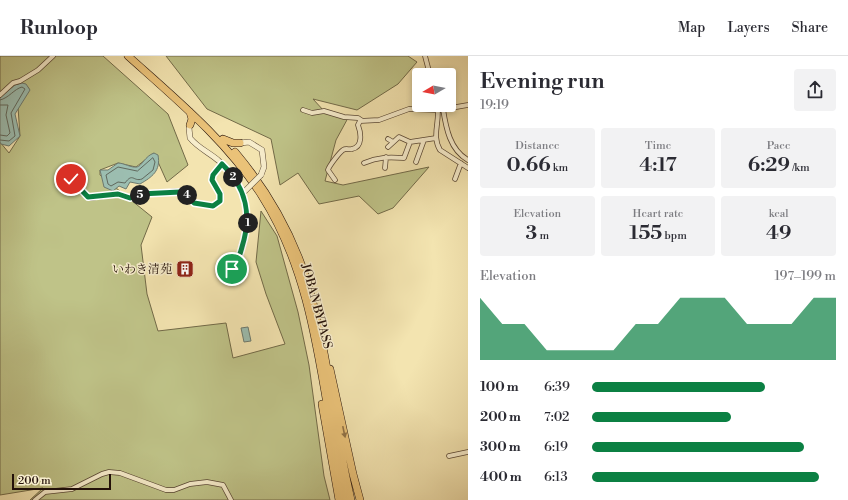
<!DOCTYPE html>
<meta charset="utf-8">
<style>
:root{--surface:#fff;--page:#f2f2f3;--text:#2b2b33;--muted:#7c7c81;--line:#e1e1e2;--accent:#0b8043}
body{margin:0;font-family:"Libre Bodoni","Noto Serif JP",serif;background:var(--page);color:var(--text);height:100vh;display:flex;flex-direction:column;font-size:15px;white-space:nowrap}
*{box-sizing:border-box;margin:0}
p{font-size:13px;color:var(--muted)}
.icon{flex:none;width:22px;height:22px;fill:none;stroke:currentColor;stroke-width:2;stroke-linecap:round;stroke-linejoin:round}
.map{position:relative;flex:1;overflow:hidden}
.details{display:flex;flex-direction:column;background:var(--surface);width:380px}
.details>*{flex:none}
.needle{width:26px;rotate:260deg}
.tools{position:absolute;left:412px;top:12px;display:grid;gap:8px}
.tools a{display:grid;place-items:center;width:44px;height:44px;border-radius:4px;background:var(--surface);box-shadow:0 2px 6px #0003;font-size:20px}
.scale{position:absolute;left:12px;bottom:10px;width:99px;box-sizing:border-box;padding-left:4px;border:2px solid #241109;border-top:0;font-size:11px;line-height:14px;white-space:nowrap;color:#241109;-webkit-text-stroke:3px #f7edcc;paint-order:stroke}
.pin{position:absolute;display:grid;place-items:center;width:34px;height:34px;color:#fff;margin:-17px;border:2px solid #fff;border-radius:50%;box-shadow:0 1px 4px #0007}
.km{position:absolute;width:20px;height:20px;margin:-10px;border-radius:50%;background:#222;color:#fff;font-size:11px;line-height:20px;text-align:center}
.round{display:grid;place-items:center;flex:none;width:42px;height:42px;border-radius:4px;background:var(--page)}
.headline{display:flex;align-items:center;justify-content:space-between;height:68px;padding:0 12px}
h1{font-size:22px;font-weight:600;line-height:30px}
.stats{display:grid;grid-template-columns:repeat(3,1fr);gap:6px;height:68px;padding:4px 12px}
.stats div{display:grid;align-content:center;border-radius:4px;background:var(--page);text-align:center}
.stats b{font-size:20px;font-weight:600}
.stats small{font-size:11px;font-weight:400}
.stats p{font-size:11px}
.chart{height:112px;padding:8px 12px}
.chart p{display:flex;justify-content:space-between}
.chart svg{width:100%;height:72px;margin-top:4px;fill:var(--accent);opacity:.7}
ul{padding:0 12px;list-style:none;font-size:13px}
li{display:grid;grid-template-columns:64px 48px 1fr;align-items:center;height:30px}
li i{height:10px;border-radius:5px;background:var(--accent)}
header{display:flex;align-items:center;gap:24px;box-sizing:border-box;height:56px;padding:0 20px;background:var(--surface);border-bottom:1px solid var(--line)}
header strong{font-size:19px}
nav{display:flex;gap:22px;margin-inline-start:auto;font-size:14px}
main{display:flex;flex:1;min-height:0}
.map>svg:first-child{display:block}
.green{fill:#bfc388;stroke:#726a48}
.water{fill:#9cbeb1;stroke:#6c796e}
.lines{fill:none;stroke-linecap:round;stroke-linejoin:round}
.shore{stroke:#60685d;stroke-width:1}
.minor-casing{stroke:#584633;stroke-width:5.5}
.tertiary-casing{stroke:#584633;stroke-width:6}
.trunk-casing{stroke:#241109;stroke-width:8}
.minor{stroke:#f7edcc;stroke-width:4}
.tertiary{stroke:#f7edcc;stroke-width:5}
.trunk{stroke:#eac278;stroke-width:7}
.tertiary-bridge-casing{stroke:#584633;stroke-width:6;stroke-linecap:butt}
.tertiary-bridge{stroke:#f7edcc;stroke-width:5}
.oneway{fill:#917246}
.route-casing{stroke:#fff;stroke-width:8}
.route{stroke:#0b8043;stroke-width:5}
.labels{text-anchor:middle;stroke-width:3;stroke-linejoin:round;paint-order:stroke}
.poi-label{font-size:12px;fill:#241109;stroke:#f7edcc;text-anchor:end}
.street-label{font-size:12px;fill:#241109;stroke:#f7edcc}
</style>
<header>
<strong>Runloop</strong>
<nav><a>Map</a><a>Layers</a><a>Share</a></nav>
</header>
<main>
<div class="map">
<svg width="468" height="444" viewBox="0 0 468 444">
<rect width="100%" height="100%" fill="#f3e4b0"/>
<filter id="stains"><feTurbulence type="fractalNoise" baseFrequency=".005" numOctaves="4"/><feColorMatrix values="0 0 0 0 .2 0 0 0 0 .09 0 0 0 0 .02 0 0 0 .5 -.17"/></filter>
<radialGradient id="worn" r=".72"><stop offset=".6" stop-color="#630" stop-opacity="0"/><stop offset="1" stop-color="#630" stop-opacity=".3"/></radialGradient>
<path class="green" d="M0 0H103L168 58 188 109 167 126 154 97 136 111 118 107 100 114V119L152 161 141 189 147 238 158 275 226 267 233 302 285 288 266 238 256 206 261 155 277 180 298 256 309 309 324 420 330 444H30L43 432 0 439V86L9 97 20 80 18 51 29 32 22 27 0 38Z
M166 0H408L417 6 398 28 357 54 313 43 324 55 348 62 336 84 325 125 343 129 429 111 393 152 378 158 359 140 319 148 298 117 280 129 271 83 207 53Z"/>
<path class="water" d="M22 27 26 28 30 34 15 58 20 80 9 90 1 88 0 86V41L15 29Z
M154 97 158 99C161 115 152 121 140 128L130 126 126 133 119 130 113 135 104 131 100 114H108L118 107C124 107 131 112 137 111 142 110 145 100 154 97Z
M248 271 251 285 244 286 241 272Z"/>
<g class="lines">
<path class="shore" d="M0 44C9 42 14 33 22 31L25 33 11 57 15 80 9 85 0 84
M0 49H8L6 59 10 77 7 80 0 79
M153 102 155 106 153 114 142 123C133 126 133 116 125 127L118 126 111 130 108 128 106 119 118 111 137 115Z"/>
<defs>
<path id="minor" d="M425 0 430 19
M0 39 13 27 20 25 38 14 53 0
M437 49C441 64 431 79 440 94L468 112
M443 53C446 72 450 94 468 104
M303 54 312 57 324 55 344 61 358 62 361 64
M388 83 393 86
M388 91 399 81 410 86 436 82
M416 106 424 84
M364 107C378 101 388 101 404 102L410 86
M385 112 386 101
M71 123 81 135 91 142 118 138 130 142 140 138 180 135 185 137 194 147 213 150 220 145 221 138 212 124 213 119 222 108
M455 123 461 107
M335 124 328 114C329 110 339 97 343 94 346 92 349 94 352 93 363 91 361 77 358 69L360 65 379 64 409 53 439 54 468 49
M449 400 468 396
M35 444 45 436 72 433 102 418 109 416 120 417 166 434H174L190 428 207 426 223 429 231 444"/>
<path id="tertiary" d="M190 69 189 72 190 82C198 92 210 97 219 105 243 126 253 157 243 187 240 200 237 211 225 217
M240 87 249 86 262 94 264 111 261 119"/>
<path id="trunk" d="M128 0C176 43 227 85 262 140 320 231 321 342 345 444
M190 56 192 63 190 69
M223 83 233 87H240
M235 96C267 134 292 178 307 225 326 289 333 356 346 421L351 444
M330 313 353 418 360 444
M322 348 339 444"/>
</defs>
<use href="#minor" class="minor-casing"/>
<use href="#tertiary" class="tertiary-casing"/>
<use href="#trunk" class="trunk-casing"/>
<use href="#minor" class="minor"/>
<use href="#tertiary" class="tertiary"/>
<use href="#trunk" class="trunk"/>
<defs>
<path id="tertiary-bridge" d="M244 136 261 119"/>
</defs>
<use href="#tertiary-bridge" class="tertiary-bridge-casing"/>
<use href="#tertiary-bridge" class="tertiary-bridge"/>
</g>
<defs><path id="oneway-solid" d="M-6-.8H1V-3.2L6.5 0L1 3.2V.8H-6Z"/></defs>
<use class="oneway" href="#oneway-solid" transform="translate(344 376) rotate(78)"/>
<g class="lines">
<defs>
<path id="route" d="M71 123 88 141 118 138 130 142 140 138 180 136H185L194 147 213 150 220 145V138L212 124 213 119 222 108C247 132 252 159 242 191 240 198 238 207 232 213"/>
</defs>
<use href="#route" class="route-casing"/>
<use href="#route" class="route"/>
</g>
<defs>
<symbol id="building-square" viewBox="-11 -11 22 22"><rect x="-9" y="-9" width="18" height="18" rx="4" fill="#8f2418" stroke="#f7edcc"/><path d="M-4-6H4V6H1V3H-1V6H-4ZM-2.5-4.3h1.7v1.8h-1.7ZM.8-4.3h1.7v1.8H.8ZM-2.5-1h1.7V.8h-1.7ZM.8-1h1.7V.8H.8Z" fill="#fff"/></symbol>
</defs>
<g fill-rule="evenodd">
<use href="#building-square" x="175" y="203" width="20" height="20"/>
</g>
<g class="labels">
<g class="poi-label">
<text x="172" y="217">いわき清苑</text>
</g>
<g class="street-label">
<text transform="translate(317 250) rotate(75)" y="4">JOBAN BYPASS</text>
</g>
</g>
<rect width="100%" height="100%" filter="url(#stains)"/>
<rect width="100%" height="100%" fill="url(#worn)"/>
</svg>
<div class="tools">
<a><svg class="needle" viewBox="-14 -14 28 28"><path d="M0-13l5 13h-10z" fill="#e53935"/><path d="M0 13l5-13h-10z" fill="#7c7c81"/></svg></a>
</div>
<div class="scale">200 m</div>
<div class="pin" style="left:232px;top:213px;background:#1e9e55"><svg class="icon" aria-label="arrive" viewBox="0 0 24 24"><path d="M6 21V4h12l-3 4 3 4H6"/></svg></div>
<div class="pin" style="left:71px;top:123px;background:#d93025"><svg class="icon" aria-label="check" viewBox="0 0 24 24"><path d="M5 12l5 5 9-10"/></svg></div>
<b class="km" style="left:248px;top:167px">1</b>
<b class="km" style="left:233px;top:121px">2</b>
<b class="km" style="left:187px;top:139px">4</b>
<b class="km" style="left:140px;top:139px">5</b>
</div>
<section class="details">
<div class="headline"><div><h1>Evening run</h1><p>19:19</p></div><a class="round"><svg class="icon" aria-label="share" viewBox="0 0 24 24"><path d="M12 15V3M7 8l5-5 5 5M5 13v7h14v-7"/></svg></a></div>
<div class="stats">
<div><p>Distance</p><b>0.66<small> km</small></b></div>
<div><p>Time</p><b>4:17</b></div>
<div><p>Pace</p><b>6:29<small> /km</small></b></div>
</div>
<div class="stats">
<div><p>Elevation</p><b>3<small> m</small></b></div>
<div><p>Heart rate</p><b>155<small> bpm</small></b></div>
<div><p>kcal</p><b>49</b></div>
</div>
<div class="chart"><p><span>Elevation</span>197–199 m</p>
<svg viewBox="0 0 160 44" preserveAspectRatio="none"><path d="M0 44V6L10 22L20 22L30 38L40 38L50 38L60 38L70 22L80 22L90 6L100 6L110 6L120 22L130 22L140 22L150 6L160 6V44z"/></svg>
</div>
<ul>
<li><b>100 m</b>6:39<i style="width:71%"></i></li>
<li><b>200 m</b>7:02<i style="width:57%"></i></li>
<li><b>300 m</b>6:19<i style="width:87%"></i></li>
<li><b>400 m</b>6:13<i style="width:93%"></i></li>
</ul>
</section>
</main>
